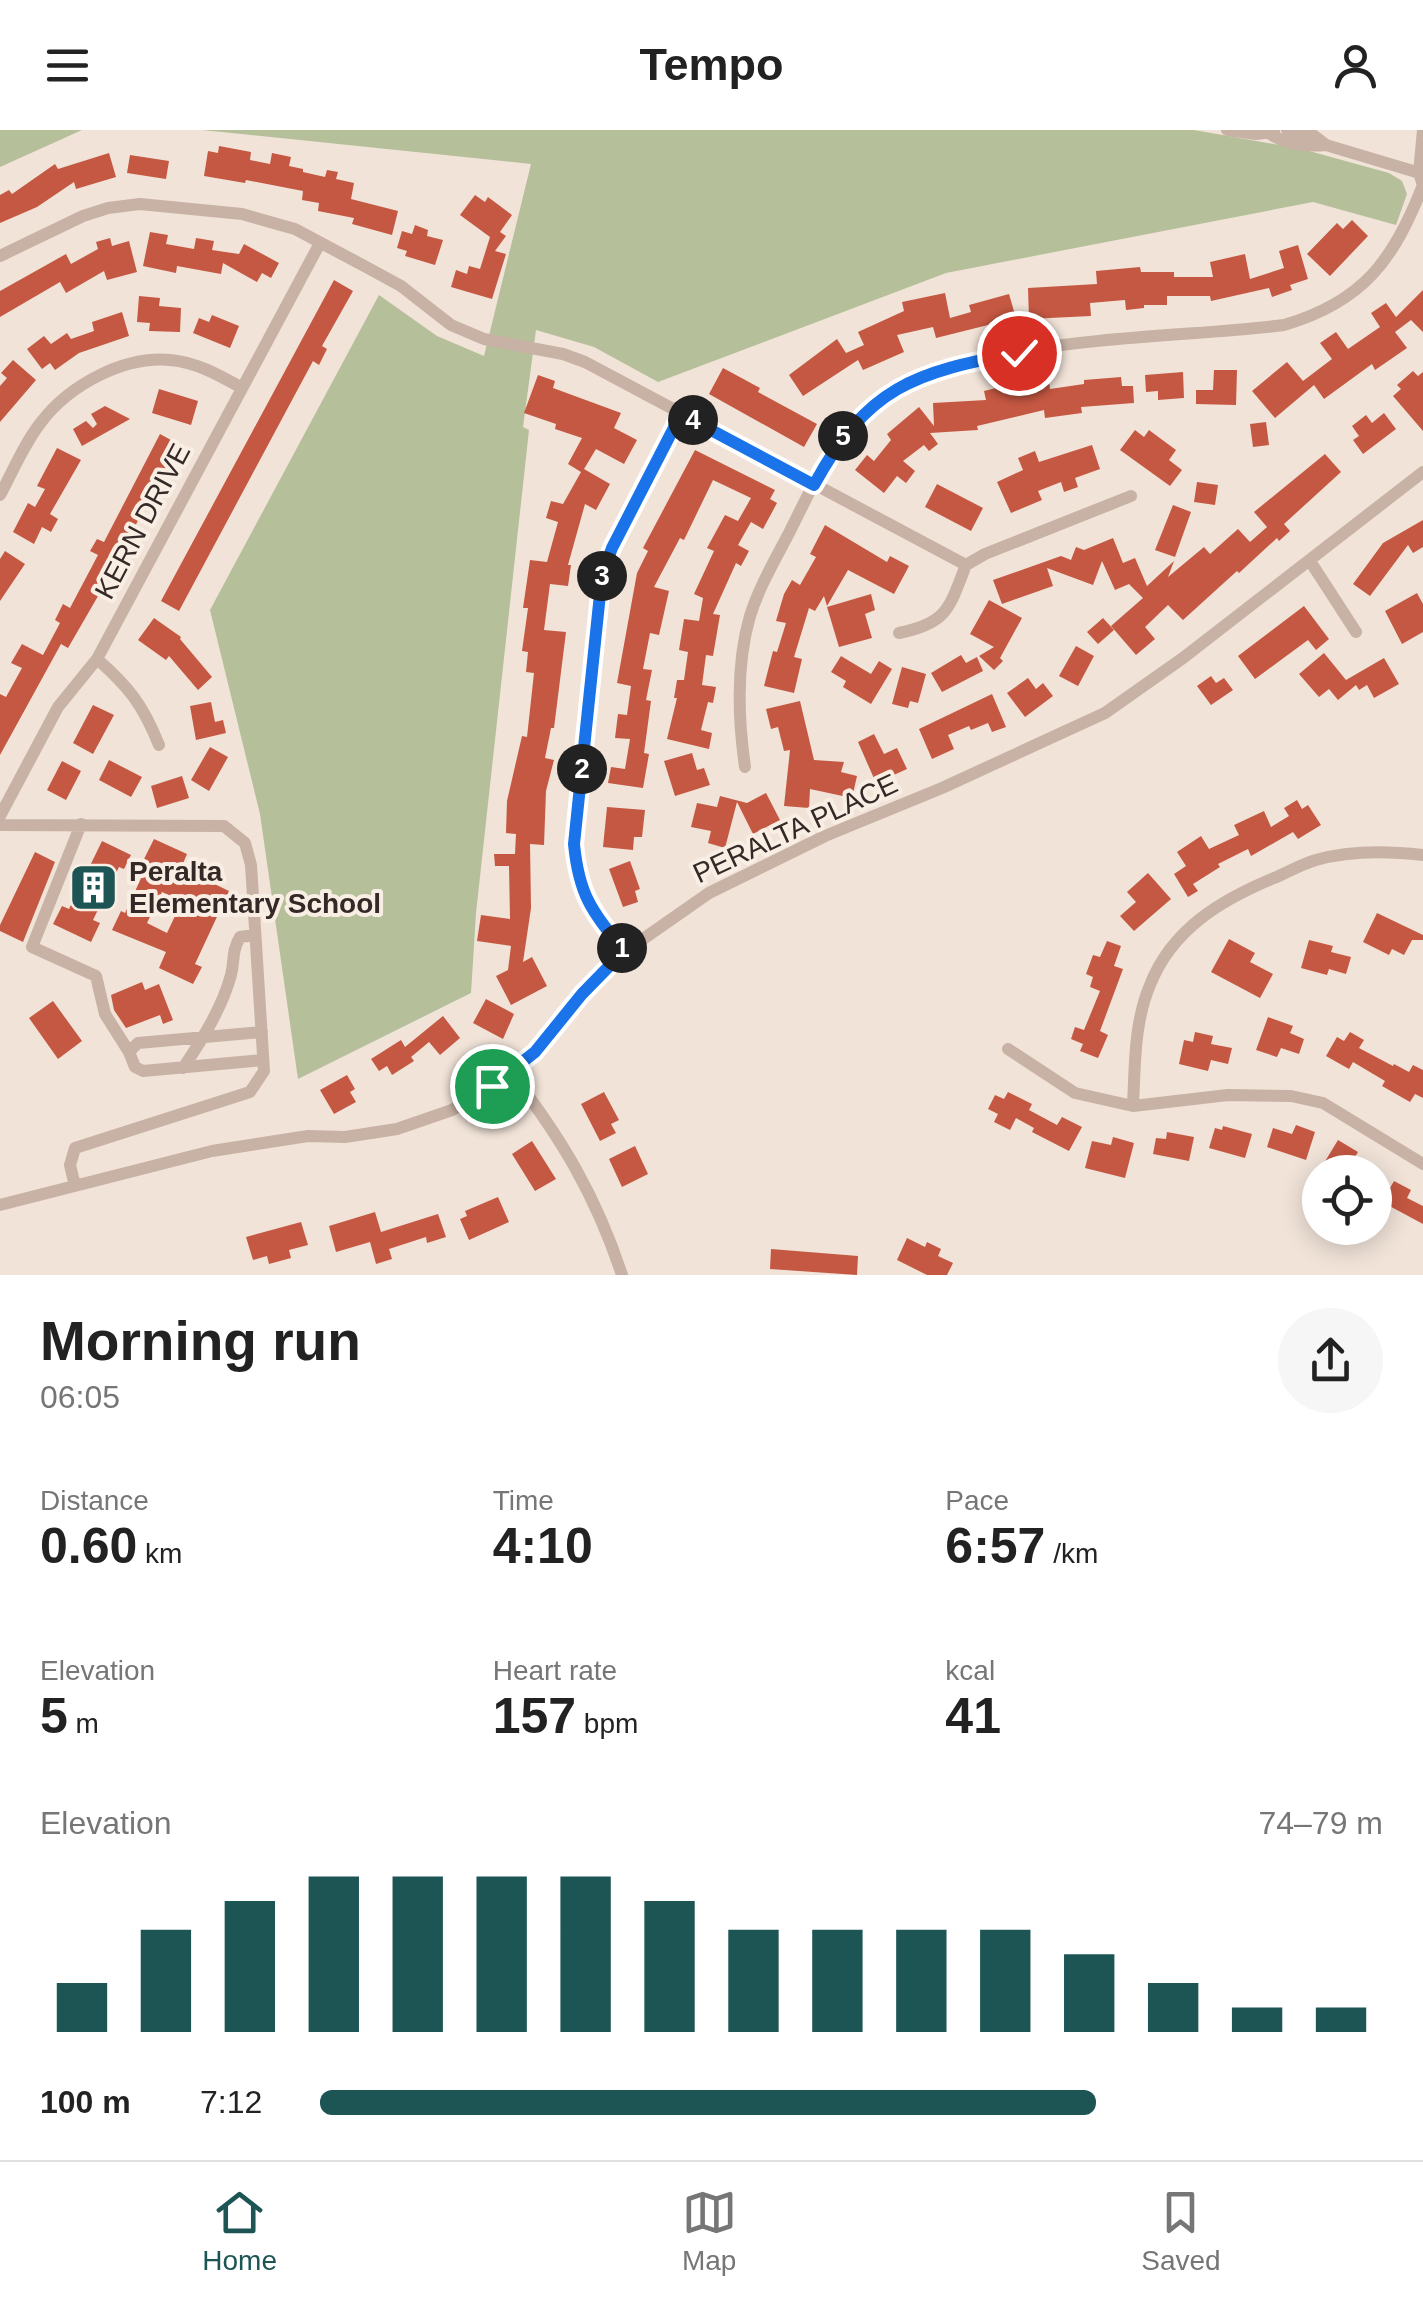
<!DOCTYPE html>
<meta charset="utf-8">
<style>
:root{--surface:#fff;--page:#f6f6f6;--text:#222;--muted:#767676;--line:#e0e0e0;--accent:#1c5554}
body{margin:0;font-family:Arial,sans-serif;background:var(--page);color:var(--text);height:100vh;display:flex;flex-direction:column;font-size:38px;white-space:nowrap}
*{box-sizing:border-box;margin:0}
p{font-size:32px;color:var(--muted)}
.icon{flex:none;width:55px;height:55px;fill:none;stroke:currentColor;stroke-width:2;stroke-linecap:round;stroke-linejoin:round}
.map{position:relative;height:1145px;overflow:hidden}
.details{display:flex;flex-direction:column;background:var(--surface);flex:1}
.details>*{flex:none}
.controls{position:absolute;left:1302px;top:1025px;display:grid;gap:20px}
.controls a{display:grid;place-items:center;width:90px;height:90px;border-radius:50%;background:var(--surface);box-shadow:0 5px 25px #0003;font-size:50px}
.pin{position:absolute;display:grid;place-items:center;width:85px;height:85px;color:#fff;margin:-42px;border:5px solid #fff;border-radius:50%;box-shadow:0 2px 10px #0007}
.km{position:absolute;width:50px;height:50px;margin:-25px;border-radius:50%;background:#222;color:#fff;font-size:28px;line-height:50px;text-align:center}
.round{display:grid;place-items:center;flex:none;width:105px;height:105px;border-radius:52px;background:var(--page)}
.overview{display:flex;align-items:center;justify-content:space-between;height:170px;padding:0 40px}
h1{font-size:55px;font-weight:700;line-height:75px}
.stats{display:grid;grid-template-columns:repeat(3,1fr);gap:15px;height:170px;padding:10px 40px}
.stats div{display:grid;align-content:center}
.stats b{font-size:50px;font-weight:700}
.stats small{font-size:28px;font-weight:400}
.stats p{font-size:28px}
.chart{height:280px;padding:20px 40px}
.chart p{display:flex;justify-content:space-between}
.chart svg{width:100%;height:180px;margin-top:10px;stroke:var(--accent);stroke-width:6}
ul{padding:0 40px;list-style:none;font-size:32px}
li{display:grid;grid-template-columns:160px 120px 1fr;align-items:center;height:75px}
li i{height:25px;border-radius:12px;background:var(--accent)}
header{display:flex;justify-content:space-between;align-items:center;height:130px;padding:0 40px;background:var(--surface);font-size:45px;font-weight:700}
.tabs{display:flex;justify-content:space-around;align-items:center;height:140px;border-top:2px solid var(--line);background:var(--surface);font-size:28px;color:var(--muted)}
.tabs a{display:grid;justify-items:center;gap:5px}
.tabs .on{color:var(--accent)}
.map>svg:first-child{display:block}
.green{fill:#b5bf99}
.building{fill:#c55842;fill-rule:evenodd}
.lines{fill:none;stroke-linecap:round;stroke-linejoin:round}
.minor{stroke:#c8b2a5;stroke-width:12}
.route-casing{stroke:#fff;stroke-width:20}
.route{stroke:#1a73e8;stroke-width:12}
.labels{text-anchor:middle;stroke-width:8;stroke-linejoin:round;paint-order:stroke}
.street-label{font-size:28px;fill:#342926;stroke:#f9eee4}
.poi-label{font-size:28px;font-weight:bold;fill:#342926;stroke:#f9eee4;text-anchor:start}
</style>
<header><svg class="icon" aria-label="menu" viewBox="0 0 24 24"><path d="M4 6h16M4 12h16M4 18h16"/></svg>Tempo<svg class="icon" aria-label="person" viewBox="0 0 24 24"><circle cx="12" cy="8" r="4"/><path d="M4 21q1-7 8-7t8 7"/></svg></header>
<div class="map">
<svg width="1423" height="1145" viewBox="0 0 1423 1145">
<rect width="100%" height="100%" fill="#f1e3d8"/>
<path class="green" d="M0 0H82L0 37Z
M202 0H1194L1302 19 1389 43 1402 51 1407 64 1396 95 1313 72 946 143 658 252 594 217 536 200 523 297 529 300 476 783 471 863 298 949 260 684 210 480 379 165 437 206 484 226 531 34Z"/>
<path class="building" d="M219 16 251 22 250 30 270 34 272 23 291 27 289 36 303 39V42L325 47 327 40 338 42 336 49 354 53 351 69 398 81 392 105 352 94 354 88 318 81 319 73 302 70 303 61 246 50 245 53 204 46 208 21 218 23Z
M109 23 116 47 76 59 74 52 37 77 0 93V65L9 60 12 64 55 34 58 39Z
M130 25 169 31 166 49 127 43Z
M475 65 485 72 488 67 512 85 500 102 506 106 495 121 506 124 492 169 451 157 456 140 467 144 469 136 480 139 490 107 460 85Z
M1352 90 1368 106 1330 146 1307 124 1337 93 1343 99Z
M415 95 428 100 427 106 443 110 435 135 405 126 407 121 397 118 402 101 412 104Z
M150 102 168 105 166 114 194 119 196 108 214 111 212 120 239 124 244 114 279 133 271 148 262 143 257 152 223 133 221 144 177 136 176 143 143 136Z
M110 108 112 116 129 111 137 142 107 150 104 141 66 163 60 152 0 187V161L66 124 71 134 98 119 96 112Z
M1298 115 1308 149 1290 155 1292 160 1272 167 1269 158 1211 171 1210 166H1167V175H1144V178L1126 180 1125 170 1090 173 1091 186 1029 189 1028 158 1097 154 1096 141 1140 137 1141 142H1174V147H1213L1210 132 1245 124 1250 149 1284 138 1279 121Z
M334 150 353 161 322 216 327 219 319 235 313 231 179 481 161 471Z
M1423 160V202L1411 190 1395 202 1407 218 1375 240 1372 234 1324 269 1314 255 1275 288 1252 261 1287 232 1303 251 1332 229 1320 213 1336 202 1348 219 1380 197 1371 183 1386 173 1396 187Z
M945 163 950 188 971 182 969 175 1009 164 1016 188 936 208 933 197 897 205 904 222 863 240 858 230 803 266 789 245 837 209 846 223 864 215 858 202 904 181 902 172Z
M139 166 160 168 159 176 181 178 180 202 149 201 150 193 137 192Z
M122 182 129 206 79 223 55 240 50 233 42 239 27 219 44 206 51 214 67 203 71 209 94 201 92 192Z
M212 185 239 196 230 218 193 203 199 188 209 192Z
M13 230 36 250 0 292V256L7 248 1 243Z
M723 238 760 258 758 262 817 294 804 317 709 264Z
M1214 240H1237L1236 275 1196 274V260H1213Z
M1413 241 1418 246 1423 242V301L1393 266 1401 259 1397 255Z
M1183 242 1184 268 1158 270V261L1146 262 1145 245Z
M538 245 555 251 553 258 621 283 614 298 637 310 624 334 596 319 584 339 610 354 596 380 585 374 568 435H571L568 456 550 454 544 500 566 502 554 598H551L545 628 554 630 546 661 544 715 530 714 531 778 523 832 532 827 547 856 511 875 496 846 508 840 511 816 477 811 481 785 510 789 509 736H495L494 724H515L516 704 506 703 507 671 522 606 527 607 534 543 526 542 528 522 522 521 528 478H523L530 430 547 432 558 392 546 388 551 371 563 374 581 342 568 334 582 308 555 299 556 294 524 283Z
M1121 247 1122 256H1133L1134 273 1081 277 1082 283 1045 288 1044 280 977 296 978 300 930 303 938 314 929 321 924 315 903 331 915 341 906 353 897 346 884 363 855 340 867 325 874 331 891 310 887 304 919 277 934 296 933 273 986 270 984 261 1017 253 1049 250 1050 259 1084 254V250Z
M159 259 198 271 191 295 152 283Z
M105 276 130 289 82 316 73 299 86 291 93 298 97 294 91 284Z
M1384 283 1396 299 1363 324 1353 310 1359 306 1352 296 1366 285 1372 293Z
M1266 292 1269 315 1253 317 1250 294Z
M1135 300 1144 307 1149 300 1176 320 1169 330 1182 340 1170 356 1120 320Z
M160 304 180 315 161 353 157 352 116 435 68 518 61 514 0 625V564L6 567 22 538 11 533 22 514 43 525 60 493 55 490 63 474 70 478 98 425 90 421 97 409 104 412Z
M1092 315 1100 339 1075 348 1078 357 1064 362 1061 352 1038 361 1042 370 1011 383 997 352 1023 340 1018 328 1035 321 1039 332Z
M57 318 81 330 50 384 58 389 51 402 42 397 34 414 13 402 28 373 35 377 45 359 37 356Z
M695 320 775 360 770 369 777 373 763 399 751 392 738 415 749 421 741 436 736 433 713 484 720 485 713 526 706 525 702 555 716 557 713 573 708 572 701 600 712 603 709 619 667 609 677 568H674L677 550H684L688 522 679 520 684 489 699 491 703 468 694 464 714 421 707 418 725 385 738 391 751 368 713 350 684 410 680 408 654 457 669 461 659 505 650 503 643 539 652 540 646 570 651 571 644 623 649 624 643 658 608 653 611 637 625 639 630 609 615 608 618 584 627 585 631 556 617 553 637 443 648 421 643 418Z
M1325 324 1341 342 1284 394 1290 401 1279 411 1277 408 1239 443 1237 441 1183 490 1168 475 1145 497 1155 509 1136 525 1111 496 1143 468 1129 454 1115 460 1102 431 1093 455 1047 438 1053 456 1002 474 993 450 1061 426 1071 430 1076 417 1084 420 1113 408 1123 433 1135 428 1147 456 1174 431 1168 447 1204 417 1210 424 1238 399 1250 412 1267 397 1254 382Z
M1197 352 1218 355 1215 375 1194 372Z
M937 354 983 378 971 401 925 377Z
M1173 375 1191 382 1175 427 1155 420Z
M1423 390V417L1413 423 1408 415 1370 466 1353 454 1383 413Z
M825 395 887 432 890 426 909 436 894 464 848 440 827 476 824 466 815 481 809 478 794 527 802 529 794 563 764 556 773 521 777 522 786 493 776 491 784 464 792 450 800 455 816 427 810 424Z
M5 421 25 434 0 471V429Z
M1417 463 1423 474V502L1402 514 1385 481Z
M871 464 875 480 865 484 872 508 839 517 827 477Z
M989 470 1022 488 1000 528 1003 531 994 540 979 526 994 517 970 504Z
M1304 476 1329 509 1316 520 1308 510 1255 549 1238 526Z
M154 488 181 507 180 509 212 547 198 560 169 526 166 530 138 510Z
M1103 488 1114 500 1098 514 1087 502Z
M1076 516 1094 526 1078 556 1059 546Z
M1324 523 1346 550 1384 528 1399 554 1374 568 1367 555 1359 560 1356 555 1338 570 1329 559 1319 567 1299 544Z
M961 525 966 533 977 527 983 541 942 562 931 543Z
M841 526 871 544 879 531 892 539 871 574 843 557 846 551 831 542Z
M902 537 926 544 918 573 910 571 908 578 892 574Z
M1211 546 1216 553 1224 548 1233 560 1211 575 1197 556Z
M1028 548 1036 559 1043 553 1053 566 1025 587 1007 563Z
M992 564 1006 597 992 602 988 593 971 600 969 596 948 605 954 619 932 629 919 599Z
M800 571 814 630 844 632 841 642 857 646 852 668 810 659 809 678 784 676 790 620 784 621 778 597 771 599 766 579Z
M211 572 215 592 223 590 226 603 196 610 190 576Z
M93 575 114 585 93 624 73 613Z
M874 604 884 624 897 618 907 639 876 653 858 612Z
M210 617 228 627 209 661 191 650Z
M692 623 697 640 704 638 710 655 675 666 664 631Z
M109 630 142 647 131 667 99 650Z
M62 631 81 641 66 670 47 660Z
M182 646 189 668 157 678 151 656Z
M766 663 780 690 753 704 737 672 725 718 708 713 711 701 691 697 697 673 717 677 720 666 747 673Z
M1297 670 1302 679 1308 675 1321 695 1298 709 1293 702 1251 726 1248 719 1218 734 1220 737 1193 754 1198 761 1188 767 1174 744 1186 736 1177 722 1201 706 1209 719 1239 705 1234 695 1264 681 1271 697 1289 686 1284 678Z
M607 677 645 680 642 707H634L633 720 603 717Z
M154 709 187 724 181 738 229 761 195 834 202 837 193 854 159 838 166 822 112 800 121 781 125 783 149 731 144 729ZM162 762 182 771 167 803 147 793Z
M102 711 131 725 124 739 119 737 93 790 100 793 91 812 53 794 62 776 69 779Z
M35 722 55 732 23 812 0 801V795Z
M630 731 640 759 635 761 638 772 623 777 609 739Z
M1148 743 1171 769 1134 801 1120 786 1136 772 1127 762Z
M1377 783 1423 805V810H1412L1404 825 1392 819 1389 825 1363 812Z
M1229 809 1255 823 1250 832 1273 844 1260 868 1211 842Z
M1309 810 1333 816 1331 822 1351 827 1346 844 1329 839 1327 845 1301 838Z
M1107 811 1121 816 1114 836 1123 839 1100 901 1108 905 1098 928 1080 921 1083 914 1071 909 1075 897 1084 900 1100 861 1090 857 1093 847 1086 844 1093 825 1100 827Z
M142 852 145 860 159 854 173 890 163 894 160 885 126 898 114 880 111 865Z
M486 869 514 884 503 909 473 893Z
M53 871 82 911 58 929 29 888Z
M443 886 460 908 440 925 429 912 411 927 414 931 392 945 387 936 379 941 371 929 401 910 405 917Z
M1268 887 1293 896 1290 903 1304 909 1299 924 1281 918 1277 927 1256 920Z
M1195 902 1213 906 1211 914 1232 918 1228 934 1211 930 1208 941 1179 934 1184 910 1193 912Z
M1350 902 1364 910 1359 918 1393 936 1394 934 1409 942 1413 935 1423 940V968L1415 964 1410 972 1382 956 1385 951 1353 932 1349 939 1326 926 1337 907 1344 911Z
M347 945 355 959 350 962 356 972 334 984 320 960Z
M604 962 619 990 611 994 616 1003 600 1011 581 974Z
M1008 962 1032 974 1029 980 1057 995 1062 987 1082 997 1069 1021 1032 1002 1034 998 1016 988 1010 1000 994 992 998 984 988 979 995 965 1004 969Z
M1296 995 1315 1002 1306 1030 1267 1017 1273 998 1292 1004Z
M1223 996 1252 1004 1245 1028 1209 1018 1215 998 1222 1000Z
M1167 1002 1194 1007 1189 1031 1153 1024 1156 1008 1166 1009Z
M1113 1007 1134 1013 1125 1048 1085 1038 1092 1011 1111 1015Z
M1338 1010 1358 1022 1353 1030 1373 1042H1327L1321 1038Z
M532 1011 556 1049 535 1061 512 1024Z
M635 1016 648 1044 622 1057 609 1029Z
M1394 1051 1411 1060 1407 1068 1423 1076V1094L1382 1072Z
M498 1067 509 1092 469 1110 460 1089 467 1086 465 1081Z
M375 1082 381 1102 438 1084 446 1107 427 1113 426 1107 389 1119 392 1129 376 1134 370 1112 336 1122 329 1096Z
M301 1092 308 1115 289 1120 291 1128 269 1134 267 1126 253 1130 246 1107Z
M907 1108 925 1117 927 1112 941 1119 938 1126 953 1133 947 1145H927L897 1130Z
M771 1119 858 1126 857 1145 770 1139Z"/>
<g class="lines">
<path class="minor" d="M1227 0 1256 4 1274 2
M1287 0 1313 5 1326 15 1423 44
M1270 4C1287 15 1305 17 1326 15
M0 126 83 86 108 78 140 74 242 84 295 99 368 138 401 156 451 195 484 209 563 224 585 232 966 435 985 424 1131 366
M0 365C13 341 25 312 42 291 70 255 123 226 170 230 196 232 219 245 242 258
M1310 431 1356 502
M899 503C948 493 949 478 966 435
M97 529C129 557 143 575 159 615
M745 637C738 588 736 534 750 486 759 457 775 430 789 403 810 362 830 313 865 281 949 204 1171 210 1284 195 1363 172 1394 130 1423 55L1419 43 1423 0
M0 686 58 577 97 529 320 113
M81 694 32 817 96 846 105 884 129 922
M0 695 224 696 245 713 251 735 264 941 250 962 75 1018 70 1035 75 1056
M624 821C592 781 579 766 574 714L603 445 612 418 681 284
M262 902 138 913 129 922 135 937 143 941 263 930
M1008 919 1075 963 1133 976 1228 965 1291 966 1323 973 1423 1034
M183 938C202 910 222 878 231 845 235 830 231 823 240 807L255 805
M510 942C561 1007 596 1066 622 1145
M1133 976C1135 935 1134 893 1150 855 1172 799 1221 770 1274 748 1288 742 1302 734 1316 730 1350 720 1389 721 1423 725
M0 1075 212 1021 308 1006 345 1007 397 999 452 980 492 956 535 922 613 830 709 763 825 706 942 658 1105 583 1183 528 1423 342"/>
</g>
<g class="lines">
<defs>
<path id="route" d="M492 956 535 922 582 864 624 821C592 781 579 766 574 714L602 445 612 418 681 284 814 355C867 257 914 242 1019 223"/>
</defs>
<use href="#route" class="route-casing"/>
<use href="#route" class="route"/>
</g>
<defs>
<symbol id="building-square" viewBox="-11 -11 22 22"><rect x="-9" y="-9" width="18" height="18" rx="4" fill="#1c5554" stroke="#f9eee4"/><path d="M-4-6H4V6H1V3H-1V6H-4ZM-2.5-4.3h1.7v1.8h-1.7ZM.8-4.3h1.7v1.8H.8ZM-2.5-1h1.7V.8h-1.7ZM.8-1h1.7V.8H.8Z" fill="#fff"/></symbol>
</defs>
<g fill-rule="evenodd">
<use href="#building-square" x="66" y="730" width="55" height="55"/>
</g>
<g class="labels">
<g class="street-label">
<text transform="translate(142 391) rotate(-62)" y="10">KERN DRIVE</text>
<text transform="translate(795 698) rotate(-25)" y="10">PERALTA PLACE</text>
</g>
<g class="poi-label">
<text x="129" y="751">Peralta<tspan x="129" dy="32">Elementary School</tspan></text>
</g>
</g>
</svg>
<div class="controls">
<a><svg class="icon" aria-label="locate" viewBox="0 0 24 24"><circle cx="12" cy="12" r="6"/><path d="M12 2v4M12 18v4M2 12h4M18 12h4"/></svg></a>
</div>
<div class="pin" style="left:492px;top:956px;background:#1e9e55"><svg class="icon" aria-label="arrive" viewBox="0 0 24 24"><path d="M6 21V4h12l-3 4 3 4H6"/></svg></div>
<div class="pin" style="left:1019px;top:223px;background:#d93025"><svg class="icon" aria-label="check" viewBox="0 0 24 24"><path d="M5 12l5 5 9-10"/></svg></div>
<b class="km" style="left:622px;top:818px">1</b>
<b class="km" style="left:582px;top:639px">2</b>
<b class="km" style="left:602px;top:446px">3</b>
<b class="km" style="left:693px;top:290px">4</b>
<b class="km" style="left:843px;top:306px">5</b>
</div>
<section class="details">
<div class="overview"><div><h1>Morning run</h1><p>06:05</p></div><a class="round"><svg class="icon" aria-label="share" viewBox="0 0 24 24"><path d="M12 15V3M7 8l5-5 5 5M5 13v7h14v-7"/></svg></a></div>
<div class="stats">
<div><p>Distance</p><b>0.60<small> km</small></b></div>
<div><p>Time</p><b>4:10</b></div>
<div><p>Pace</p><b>6:57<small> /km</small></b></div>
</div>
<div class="stats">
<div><p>Elevation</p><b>5<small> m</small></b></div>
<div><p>Heart rate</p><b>157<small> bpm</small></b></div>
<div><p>kcal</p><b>41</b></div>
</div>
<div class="chart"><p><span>Elevation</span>74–79 m</p>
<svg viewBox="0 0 160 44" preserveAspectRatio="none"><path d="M5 44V32M15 44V19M25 44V12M35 44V6M45 44V6M55 44V6M65 44V6M75 44V12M85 44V19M95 44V19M105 44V19M115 44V19M125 44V25M135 44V32M145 44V38M155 44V38"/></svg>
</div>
<ul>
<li><b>100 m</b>7:12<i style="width:73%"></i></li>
</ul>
</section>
<nav class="tabs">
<a class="on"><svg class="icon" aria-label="home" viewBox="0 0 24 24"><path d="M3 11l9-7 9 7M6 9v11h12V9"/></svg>Home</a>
<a><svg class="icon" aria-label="map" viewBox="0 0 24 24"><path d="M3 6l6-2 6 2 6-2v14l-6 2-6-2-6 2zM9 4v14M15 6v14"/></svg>Map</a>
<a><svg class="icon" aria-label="saved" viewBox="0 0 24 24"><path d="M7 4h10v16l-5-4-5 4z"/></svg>Saved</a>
</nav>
